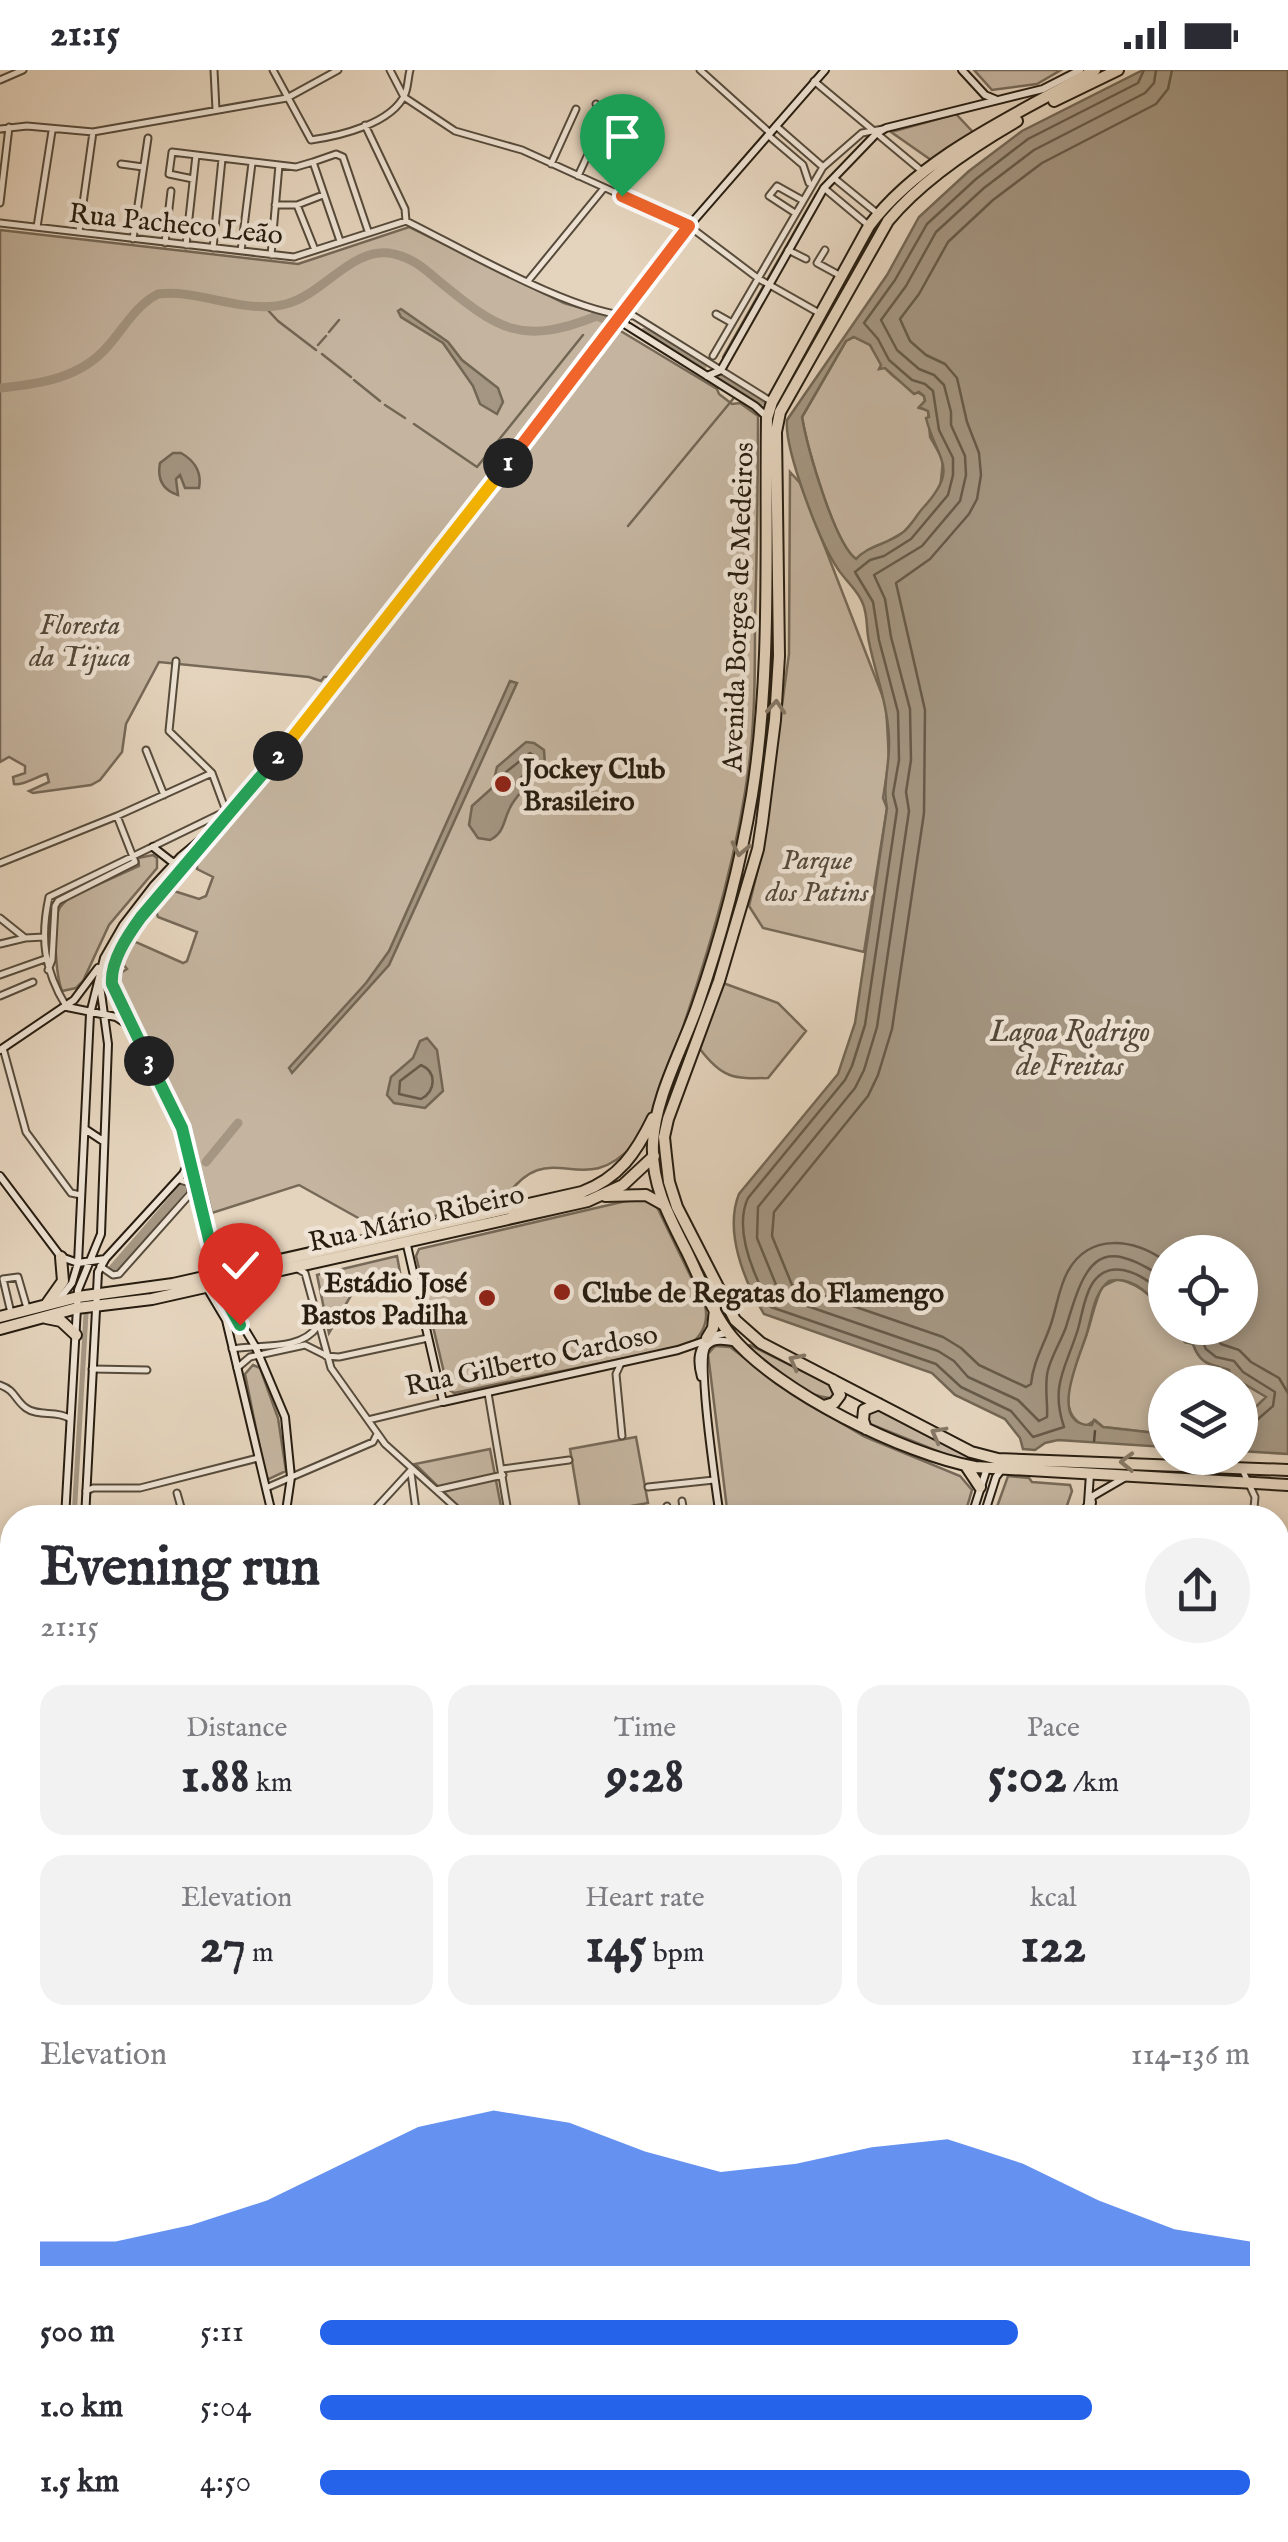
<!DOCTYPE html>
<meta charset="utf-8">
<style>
:root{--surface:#fff;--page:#f2f2f3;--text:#2b2b33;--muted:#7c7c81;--accent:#2563eb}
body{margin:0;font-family:"IM FELL English",serif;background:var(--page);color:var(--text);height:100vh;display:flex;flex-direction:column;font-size:38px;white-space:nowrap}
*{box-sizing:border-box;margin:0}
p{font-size:32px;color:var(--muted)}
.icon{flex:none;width:55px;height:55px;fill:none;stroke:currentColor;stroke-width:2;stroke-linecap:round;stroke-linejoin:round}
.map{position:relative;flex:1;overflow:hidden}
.side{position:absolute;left:0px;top:1435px;width:1290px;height:1038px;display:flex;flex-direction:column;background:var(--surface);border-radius:40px 40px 0 0;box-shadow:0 5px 15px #0003}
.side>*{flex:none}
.fabs{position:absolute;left:1148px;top:1165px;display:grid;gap:20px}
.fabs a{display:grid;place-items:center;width:110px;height:110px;border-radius:50%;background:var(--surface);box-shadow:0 5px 15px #0003;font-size:50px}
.pin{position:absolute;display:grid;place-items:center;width:85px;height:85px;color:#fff;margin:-102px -42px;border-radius:50% 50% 50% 0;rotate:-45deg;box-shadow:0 0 10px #0007}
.pin .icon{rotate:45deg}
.km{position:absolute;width:50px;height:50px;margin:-25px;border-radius:50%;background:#222;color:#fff;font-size:28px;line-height:50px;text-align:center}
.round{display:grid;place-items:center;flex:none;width:105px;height:105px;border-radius:52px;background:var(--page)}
.headline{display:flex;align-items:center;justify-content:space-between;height:170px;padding:0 40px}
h1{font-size:55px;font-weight:700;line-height:75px}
.metrics{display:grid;grid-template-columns:repeat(3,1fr);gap:15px;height:170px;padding:10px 40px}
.metrics div{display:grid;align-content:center;border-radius:25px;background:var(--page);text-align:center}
.metrics b{font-size:50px;font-weight:700}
.metrics small{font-size:28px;font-weight:400}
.metrics p{font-size:28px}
.chart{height:280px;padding:20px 40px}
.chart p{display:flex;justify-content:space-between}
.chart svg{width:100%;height:180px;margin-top:10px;fill:var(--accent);opacity:.7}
ul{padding:0 40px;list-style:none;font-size:32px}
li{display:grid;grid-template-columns:160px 120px 1fr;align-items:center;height:75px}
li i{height:25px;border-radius:12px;background:var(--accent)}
.status{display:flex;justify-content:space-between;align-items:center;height:70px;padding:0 50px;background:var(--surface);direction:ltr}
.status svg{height:28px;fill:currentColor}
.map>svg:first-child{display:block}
.green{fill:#c5b5a0;stroke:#766958;stroke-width:2.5}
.water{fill:#a49682;stroke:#726654;stroke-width:2.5;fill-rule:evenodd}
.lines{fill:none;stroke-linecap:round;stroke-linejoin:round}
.shore{stroke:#665a49;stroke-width:2.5}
.stream{stroke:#726654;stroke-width:2.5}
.canal{stroke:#a49682;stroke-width:5}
.river{stroke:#a49682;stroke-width:9}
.ferry{stroke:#534738;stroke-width:2.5;stroke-dasharray:12 10;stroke-linecap:butt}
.street-casing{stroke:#564b3b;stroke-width:9}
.secondary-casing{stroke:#271d10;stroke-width:10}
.primary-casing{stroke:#271d10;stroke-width:12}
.highway-casing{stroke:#271d10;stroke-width:14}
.street{stroke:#eee3d4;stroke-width:5}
.secondary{stroke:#eee3d4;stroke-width:6}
.primary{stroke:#e5d4bd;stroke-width:9}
.highway{stroke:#e5d4bd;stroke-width:10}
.oneway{stroke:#867866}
.split-1-casing{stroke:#fff;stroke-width:20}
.split-2-casing{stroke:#fff;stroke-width:20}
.split-3-casing{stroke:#fff;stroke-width:20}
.split-4-casing{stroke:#fff;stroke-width:20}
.split-1{stroke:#f0652b;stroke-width:12}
.split-2{stroke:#f5b400;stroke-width:12}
.split-3{stroke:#22a559;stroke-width:12}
.split-4{stroke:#22a559;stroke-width:12}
.poi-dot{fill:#8f2418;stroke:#eee3d4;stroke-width:4}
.labels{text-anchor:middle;stroke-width:9;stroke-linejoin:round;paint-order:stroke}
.street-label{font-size:28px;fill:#271d10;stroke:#eee3d4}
.park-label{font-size:28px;font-style:italic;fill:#564b3b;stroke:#eee3d4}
.poi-label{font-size:28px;font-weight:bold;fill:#271d10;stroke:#eee3d4;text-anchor:start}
.water-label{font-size:30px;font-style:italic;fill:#534738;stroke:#eee3d4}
</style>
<div class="status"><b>21:15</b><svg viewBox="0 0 49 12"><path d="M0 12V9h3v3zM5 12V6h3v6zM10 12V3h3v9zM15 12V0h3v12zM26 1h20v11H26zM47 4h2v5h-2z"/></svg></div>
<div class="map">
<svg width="1288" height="2472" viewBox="0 0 1288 2472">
<rect width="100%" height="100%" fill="#e5d4bd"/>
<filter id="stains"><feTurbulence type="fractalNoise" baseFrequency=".002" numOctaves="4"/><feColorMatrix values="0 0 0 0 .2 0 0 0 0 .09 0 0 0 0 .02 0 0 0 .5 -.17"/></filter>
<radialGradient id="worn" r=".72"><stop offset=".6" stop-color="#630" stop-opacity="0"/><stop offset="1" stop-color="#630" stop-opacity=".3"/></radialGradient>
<path class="green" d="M974 0H1061L1037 14 992 20Z
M956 44 972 61 971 65 931 90 891 62Z
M409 157 564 233 612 247 333 607H324L321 611 309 607 159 592 126 654 122 682 100 710 91 715 33 723 29 721 49 712 47 704C37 706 23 716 14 714L13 707 25 703V696L9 687 0 692V160L298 194Z
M619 260 717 319 719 324 732 334 740 333 758 346C758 414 757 482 755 551 755 596 755 642 750 687 739 778 714 864 685 951 674 987 657 1048 632 1076 581 1132 549 1062 504 1130L378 1159 299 1115 212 1143 190 1056 117 911 119 904 127 899 123 894 129 875 136 872 183 893 187 891 197 862 158 847 156 841 174 821 199 829 206 826 213 807 197 799V788L311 655Z
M854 267 870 275C886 305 897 310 924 326L925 331 919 338 928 340 930 367 943 390 940 420 904 462 856 489C834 473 807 376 802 347L846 271Z
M790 402 800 413 886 635 889 690 883 728 887 738 864 882 763 858 749 836 762 782 789 584Z
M153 785 157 788V798L109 855 83 911 76 918 62 921C56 906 52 853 59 839 62 834 66 831 70 827L139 796 138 788Z
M723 913 778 933 806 961 768 1008C733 1009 722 1008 700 979Z
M649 1130 656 1135 705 1236C709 1252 702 1265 690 1275L454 1323 448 1319 416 1186 419 1179 626 1131Z
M397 1186 400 1202 360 1210 329 1263 317 1205Z
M1118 1209C1141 1215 1165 1232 1165 1258H1174L1185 1272 1193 1273C1201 1296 1210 1294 1229 1300L1231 1306 1265 1325 1266 1330 1240 1352V1312H1165V1364L1103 1357 1095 1350 1086 1356C1049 1343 1080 1287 1087 1263 1092 1248 1095 1232 1102 1217Z
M750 1275 832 1316 836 1322 833 1328C804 1329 769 1294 747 1276Z
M715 1276 730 1277 800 1329 865 1367 960 1406 972 1420 964 1447H728L708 1284Z
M253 1295 260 1298 278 1348 286 1401 269 1409 266 1408 245 1304Z
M877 1337 974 1389 976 1392 947 1385 870 1354 865 1342Z
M636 1367 648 1433 581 1445 570 1379Z
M490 1379 503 1447H469L415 1394Z
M1008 1406 1029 1408 1032 1412 1070 1415 1072 1421 1063 1447 993 1448Z"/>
<path class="water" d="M1143 0H1288V1384L1240 1381V1352L1266 1327 1231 1306 1229 1300C1211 1294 1200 1295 1193 1274L1185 1272 1174 1258H1240V1182H1165V1245C1153 1227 1133 1205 1109 1211 1092 1224 1092 1251 1085 1269 1078 1290 1048 1357 1092 1355L1094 1350 1103 1357 1165 1364V1377L1058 1370 1045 1373 1035 1380 1023 1379 1020 1368 1005 1349 955 1325 932 1303 764 1244C744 1211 724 1161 739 1124L838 1004 855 953 887 738C882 717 890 694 889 670 888 635 876 606 869 572 866 559 868 546 863 534 858 519 843 509 836 496 819 470 784 379 787 350L887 205 919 147 969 101 1022 61ZM854 267 870 275 881 295 879 299 885 298 914 324 919 322 924 326 925 331 919 337 928 341 929 347 926 348C937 392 961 397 922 439 916 446 910 458 902 463 888 474 867 476 856 489 834 473 807 376 802 347L846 271Z
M401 239 448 272 462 290 498 318 503 332 497 344 480 334 473 316 443 273 401 247 398 241Z
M173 383H181C195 391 202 402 199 418H185L180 405 176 409 178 425C163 420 157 409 160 393Z
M510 611 517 613 389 895 292 1003 289 998 366 913 389 881Z
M526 672 534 673 544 680 545 695C535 709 521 719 512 734 503 748 506 762 490 770L478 768 469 755 472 736 492 718 497 697Z
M427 968 437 980 443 1021 425 1038 394 1033 387 1025 391 1007 413 988 420 971Z
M1278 1963H1288V2472H0V2218L12 2217V2460H1278Z"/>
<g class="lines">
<path class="shore" d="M1144 0 1138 13 1028 69 976 109 927 154 895 210 864 253 878 269 889 290 912 310 925 314 933 321 939 360 953 388V405L948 425 911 469 884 486 870 490 855 502 873 532 879 570 898 642 899 690 893 724 897 740 865 955 852 996 845 1010 748 1128C733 1160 755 1208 771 1237L936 1294 961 1317 1011 1341 1033 1367 1064 1357C1050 1315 1066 1298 1078 1259 1082 1245 1084 1227 1092 1214 1111 1184 1149 1207 1165 1227
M1156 0 1154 13 1145 23 1034 80 984 118 936 162 906 216 881 250 897 280 919 299 934 305 944 315 951 342V355L965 386 966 405 960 431 922 476 874 505 885 529 891 567 910 639 911 690 906 722 909 741 877 957 864 1000 855 1018 758 1137 757 1168 781 1227 938 1281 954 1291 968 1307 1018 1330 1039 1351 1047 1347C1048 1331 1044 1315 1048 1300 1052 1285 1061 1271 1066 1257 1085 1193 1097 1162 1165 1209
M530 683 535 686V693L512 717H506V702Z
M421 995C437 1002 436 1021 421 1029L399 1024 400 1011Z
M1165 1191C1134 1169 1090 1162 1068 1201 1059 1217 1057 1236 1051 1254 1044 1275 1033 1292 1031 1314L1026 1317 979 1295 961 1278 943 1267 792 1215 772 1166 774 1142 868 1026 878 1005 892 959 924 743 925 640 896 513 930 489 969 444 977 429 981 405 979 383 967 352 957 308 945 294 926 285 910 271 900 249 919 224 948 172 993 130 1042 93 1156 34 1168 19 1172 0
M1187 1258 1200 1267 1206 1279 1216 1287 1234 1291 1243 1302 1275 1322 1273 1336 1249 1357 1240 1359
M1208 1258 1221 1274 1239 1280 1251 1292 1279 1308 1288 1323"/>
<path class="stream" d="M781 65 807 86
M265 237 278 251 316 280
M329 262 339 250
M318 275 326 266
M322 284 351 307
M723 287 816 124
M354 310 380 331
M385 335 405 348
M414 354 477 397 583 265
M628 456 733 329"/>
<path class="canal" d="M74 1448 86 1244
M0 1593 12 1578"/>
<path class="river" d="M645 262 702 296
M721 309 760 332
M0 318C40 314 81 308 108 276 124 258 136 235 158 224 200 219 245 245 286 234 323 225 354 174 394 184 413 188 426 200 440 212 499 260 521 276 597 246L607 250
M206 1092 238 1053
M111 1201 184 1117"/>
<path class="ferry" d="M1094 1372 1096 1350"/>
<defs>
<path id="street" d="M214 0 216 40
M273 0 311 70C339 66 392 54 405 24 408 18 408 7 410 0
M390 0 404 27 455 61 522 80 689 156 759 209 819 243
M700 0 769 62
M0 10 23 0
M814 11 923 102
M365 55 405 139 406 151
M776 56 823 97
M0 59 27 56 93 62 287 28 338 0
M769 66 803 95 809 113
M313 92 336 84 343 87 368 161
M121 94 143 97
M551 94 576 39
M578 106 600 58 608 49 607 44 596 34
M834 108 878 144
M193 109 169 104 172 82 296 97 313 92 340 171
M824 118 868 155
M622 126 641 85
M0 133 9 57
M275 135H297L323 125
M297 135 315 180
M795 143 769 126 777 116 802 130
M0 153 294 187 406 151C461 178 577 246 634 246L772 332
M37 157 52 61
M79 162 93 62
M133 169 148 68
M165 173 171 121
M186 175 196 85
M213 178 222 89
M788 180 806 189
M825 180 817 193 839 205
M241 181 252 93
M271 185 279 95
M528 211 604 118
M716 244 732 253
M713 286 823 97 862 63 883 59
M176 591 169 661 212 703
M146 680 164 725
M0 793 117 746 212 703 226 741 49 827C40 868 44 900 66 936
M0 848 25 868
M0 874 25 868 44 867
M48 900 52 890 55 836 58 831 135 792 117 746
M0 905 45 889
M0 926 33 912
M3 978 26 1062 71 1123 81 1125
M100 1196 113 1205 119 1204 191 1123 190 1113 180 1110
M296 1198 305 1203 331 1298 385 1374 467 1448
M11 1243 3 1209 18 1207 27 1238
M232 1279C258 1274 301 1281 317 1257
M326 1286 339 1287 428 1268
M621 1293 616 1304 622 1366
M237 1298 250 1287 305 1275 325 1285
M92 1299 147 1300
M0 1315C15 1320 15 1330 26 1338 38 1347 56 1340 69 1348
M488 1323 509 1448
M368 1350 443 1332
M502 1399 569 1390
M1242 1399 1255 1427 1253 1448
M411 1403 417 1448
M648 1417 714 1410
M266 1418 373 1372 377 1364
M436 1420 503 1405
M86 1421 93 1418H140L258 1388
M177 1423 184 1448
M682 1431 685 1448
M667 1436 668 1448
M642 1442 643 1448
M622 1443 623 1448
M587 1446V1448
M367 1448 411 1400
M1278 1465 1288 1466
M0 1486H12
M1278 1509H1288
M1278 1553 1288 1554
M1278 1597H1288
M0 1660 12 1670
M0 1724 12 1706
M0 1774 12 1805
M0 1928 12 1956"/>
<path id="secondary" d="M962 0 985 25 997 30
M623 247 626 255 755 336 767 347
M707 306 721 300 824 118 876 64 886 58 1043 19 1080 0
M153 777 176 795
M67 937 116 947 130 956
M0 980 74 930 98 898
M85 1059 103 1071
M0 1106 61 1187 78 1193 105 1189
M406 1171 443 1332 678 1280 704 1271
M207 1218 226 1250 273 1448
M57 1232 72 1213 78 1193 90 944 104 888 123 855 153 816 181 786 217 756
M701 1307C694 1283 701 1266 727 1263
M1088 1433 1090 1404
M65 1448 78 1220 101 1164 108 974 99 908
M85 1448 98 1202 106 1188 183 1104 190 1089
M285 1448 291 1407 285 1347 255 1276 223 1223 181 1057 112 914V901L125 870 141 847 208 772 343 606 689 156 825 0
M720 1448C717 1424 696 1288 707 1276 714 1268 727 1271 737 1273
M971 1448 987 1398
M983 1448 996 1407 1002 1399
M1080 1448 1093 1426 1124 1408
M1090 1448 1092 1432
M0 1581 12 1567
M0 1609 12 1594
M1278 1684H1288
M1278 1774 1288 1775
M0 1836 12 1830
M0 1934 12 1928"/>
<path id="primary" d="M0 2134 4 2155 0 2177"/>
<path id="highway" d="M1095 0C1020 43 922 85 869 156L772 332 767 348C765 473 772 601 752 725 740 797 721 868 697 937 682 980 655 1027 653 1073 651 1113 668 1145 686 1180 700 1208 712 1243 732 1267 778 1322 904 1384 975 1397L1288 1415
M1054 31 1118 0
M1017 51C972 77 921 111 888 151L780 342 776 362 779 586 775 650 762 753 758 779 719 911 668 1049 664 1067 666 1086 669 1112 677 1137 735 1250 761 1273 971 1382 998 1389 1288 1400
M605 1126 646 1125 664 1135
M46 1235 63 1211 61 1187
M0 1247 78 1227 173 1214 582 1122C619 1108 636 1083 653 1048
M46 1248 61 1251 76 1265
M0 1259 77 1238 152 1229 588 1131 623 1115 654 1086
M707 1268 713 1258 715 1239
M824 1336 834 1333 840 1325 833 1310
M866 1359 863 1350 864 1340 879 1334
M966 1396 980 1417
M1278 1872 1288 1870
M0 2054 12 2048
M0 2065 12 2059"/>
</defs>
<use href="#street" class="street-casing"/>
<use href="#secondary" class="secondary-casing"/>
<use href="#primary" class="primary-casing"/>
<use href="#highway" class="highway-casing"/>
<use href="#street" class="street"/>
<use href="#secondary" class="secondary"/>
<use href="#primary" class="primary"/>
<use href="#highway" class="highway"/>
</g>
<defs><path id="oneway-chevron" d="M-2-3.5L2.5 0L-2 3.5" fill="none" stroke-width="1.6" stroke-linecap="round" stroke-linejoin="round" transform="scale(2.5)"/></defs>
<g class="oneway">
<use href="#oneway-chevron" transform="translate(776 637) rotate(-86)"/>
<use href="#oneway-chevron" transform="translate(740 779) rotate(102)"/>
<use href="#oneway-chevron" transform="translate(796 1291) rotate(-153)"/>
<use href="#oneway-chevron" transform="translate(938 1364) rotate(-152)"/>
<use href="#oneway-chevron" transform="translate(1127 1392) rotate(-179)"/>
</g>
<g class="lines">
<defs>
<path id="split-1" d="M508 393 689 156 622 126"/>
<path id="split-2" d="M278 686 508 393"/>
<path id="split-3" d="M149 991 112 914C110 891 128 865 141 847L278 686"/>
<path id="split-4" d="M149 991 182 1058 222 1223 240 1255"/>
</defs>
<use href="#split-1" class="split-1-casing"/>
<use href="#split-2" class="split-2-casing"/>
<use href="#split-3" class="split-3-casing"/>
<use href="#split-4" class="split-4-casing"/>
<use href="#split-1" class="split-1"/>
<use href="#split-2" class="split-2"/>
<use href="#split-3" class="split-3"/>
<use href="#split-4" class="split-4"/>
</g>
<g class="poi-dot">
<circle cx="503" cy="714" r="10"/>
<circle cx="562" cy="1222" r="10"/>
<circle cx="487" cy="1228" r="10"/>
</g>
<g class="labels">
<g class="street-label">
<text transform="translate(176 153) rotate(6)" y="10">Rua Pacheco Leão</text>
<text transform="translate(737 537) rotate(-88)" y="10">Avenida Borges de Medeiros</text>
<text transform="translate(416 1147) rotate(-13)" y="10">Rua Mário Ribeiro</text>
<text transform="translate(531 1289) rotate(-12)" y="10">Rua Gilberto Cardoso</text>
</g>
<g class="park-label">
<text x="80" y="564">Floresta<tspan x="80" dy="32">da Tijuca</tspan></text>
<text x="817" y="799">Parque<tspan x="817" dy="32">dos Patins</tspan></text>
</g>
<g class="poi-label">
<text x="523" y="708">Jockey Club<tspan x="523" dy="32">Brasileiro</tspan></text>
<text x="467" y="1222" text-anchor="end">Estádio José<tspan x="467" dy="32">Bastos Padilha</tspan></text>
<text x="582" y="1232">Clube de Regatas do Flamengo</text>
</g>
<g class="water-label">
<text x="1070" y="971">Lagoa Rodrigo<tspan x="1070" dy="34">de Freitas</tspan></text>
</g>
</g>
<rect width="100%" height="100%" filter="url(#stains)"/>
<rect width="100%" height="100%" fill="url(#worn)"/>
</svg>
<div class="fabs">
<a><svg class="icon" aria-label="locate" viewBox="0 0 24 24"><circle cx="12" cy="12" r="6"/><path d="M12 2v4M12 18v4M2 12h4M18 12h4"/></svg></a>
<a><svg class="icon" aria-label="layers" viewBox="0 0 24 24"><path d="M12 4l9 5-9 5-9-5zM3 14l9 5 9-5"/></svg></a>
</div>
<div class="pin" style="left:622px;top:126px;background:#1e9e55"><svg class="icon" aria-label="arrive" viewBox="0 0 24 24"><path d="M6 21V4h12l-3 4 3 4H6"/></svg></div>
<div class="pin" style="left:240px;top:1255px;background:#d93025"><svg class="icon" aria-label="check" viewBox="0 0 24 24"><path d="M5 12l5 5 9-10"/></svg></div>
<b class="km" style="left:508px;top:393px">1</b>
<b class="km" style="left:278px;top:686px">2</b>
<b class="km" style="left:149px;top:991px">3</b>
<section class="side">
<div class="headline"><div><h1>Evening run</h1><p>21:15</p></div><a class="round"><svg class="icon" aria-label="share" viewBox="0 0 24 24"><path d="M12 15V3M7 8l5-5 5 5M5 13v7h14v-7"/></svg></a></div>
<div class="metrics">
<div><p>Distance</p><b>1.88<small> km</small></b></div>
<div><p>Time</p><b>9:28</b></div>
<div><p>Pace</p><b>5:02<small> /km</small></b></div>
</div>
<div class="metrics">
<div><p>Elevation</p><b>27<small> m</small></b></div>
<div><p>Heart rate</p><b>145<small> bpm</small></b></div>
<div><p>kcal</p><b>122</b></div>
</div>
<div class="chart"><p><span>Elevation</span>114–136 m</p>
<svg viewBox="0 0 160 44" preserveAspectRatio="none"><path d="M0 44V38L10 38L20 34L30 28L40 19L50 10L60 6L70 9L80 16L90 21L100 19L110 15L120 13L130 19L140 28L150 35L160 38V44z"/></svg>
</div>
<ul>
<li><b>500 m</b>5:11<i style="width:75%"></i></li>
<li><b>1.0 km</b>5:04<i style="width:83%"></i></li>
<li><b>1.5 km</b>4:50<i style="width:100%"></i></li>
</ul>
</section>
</div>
